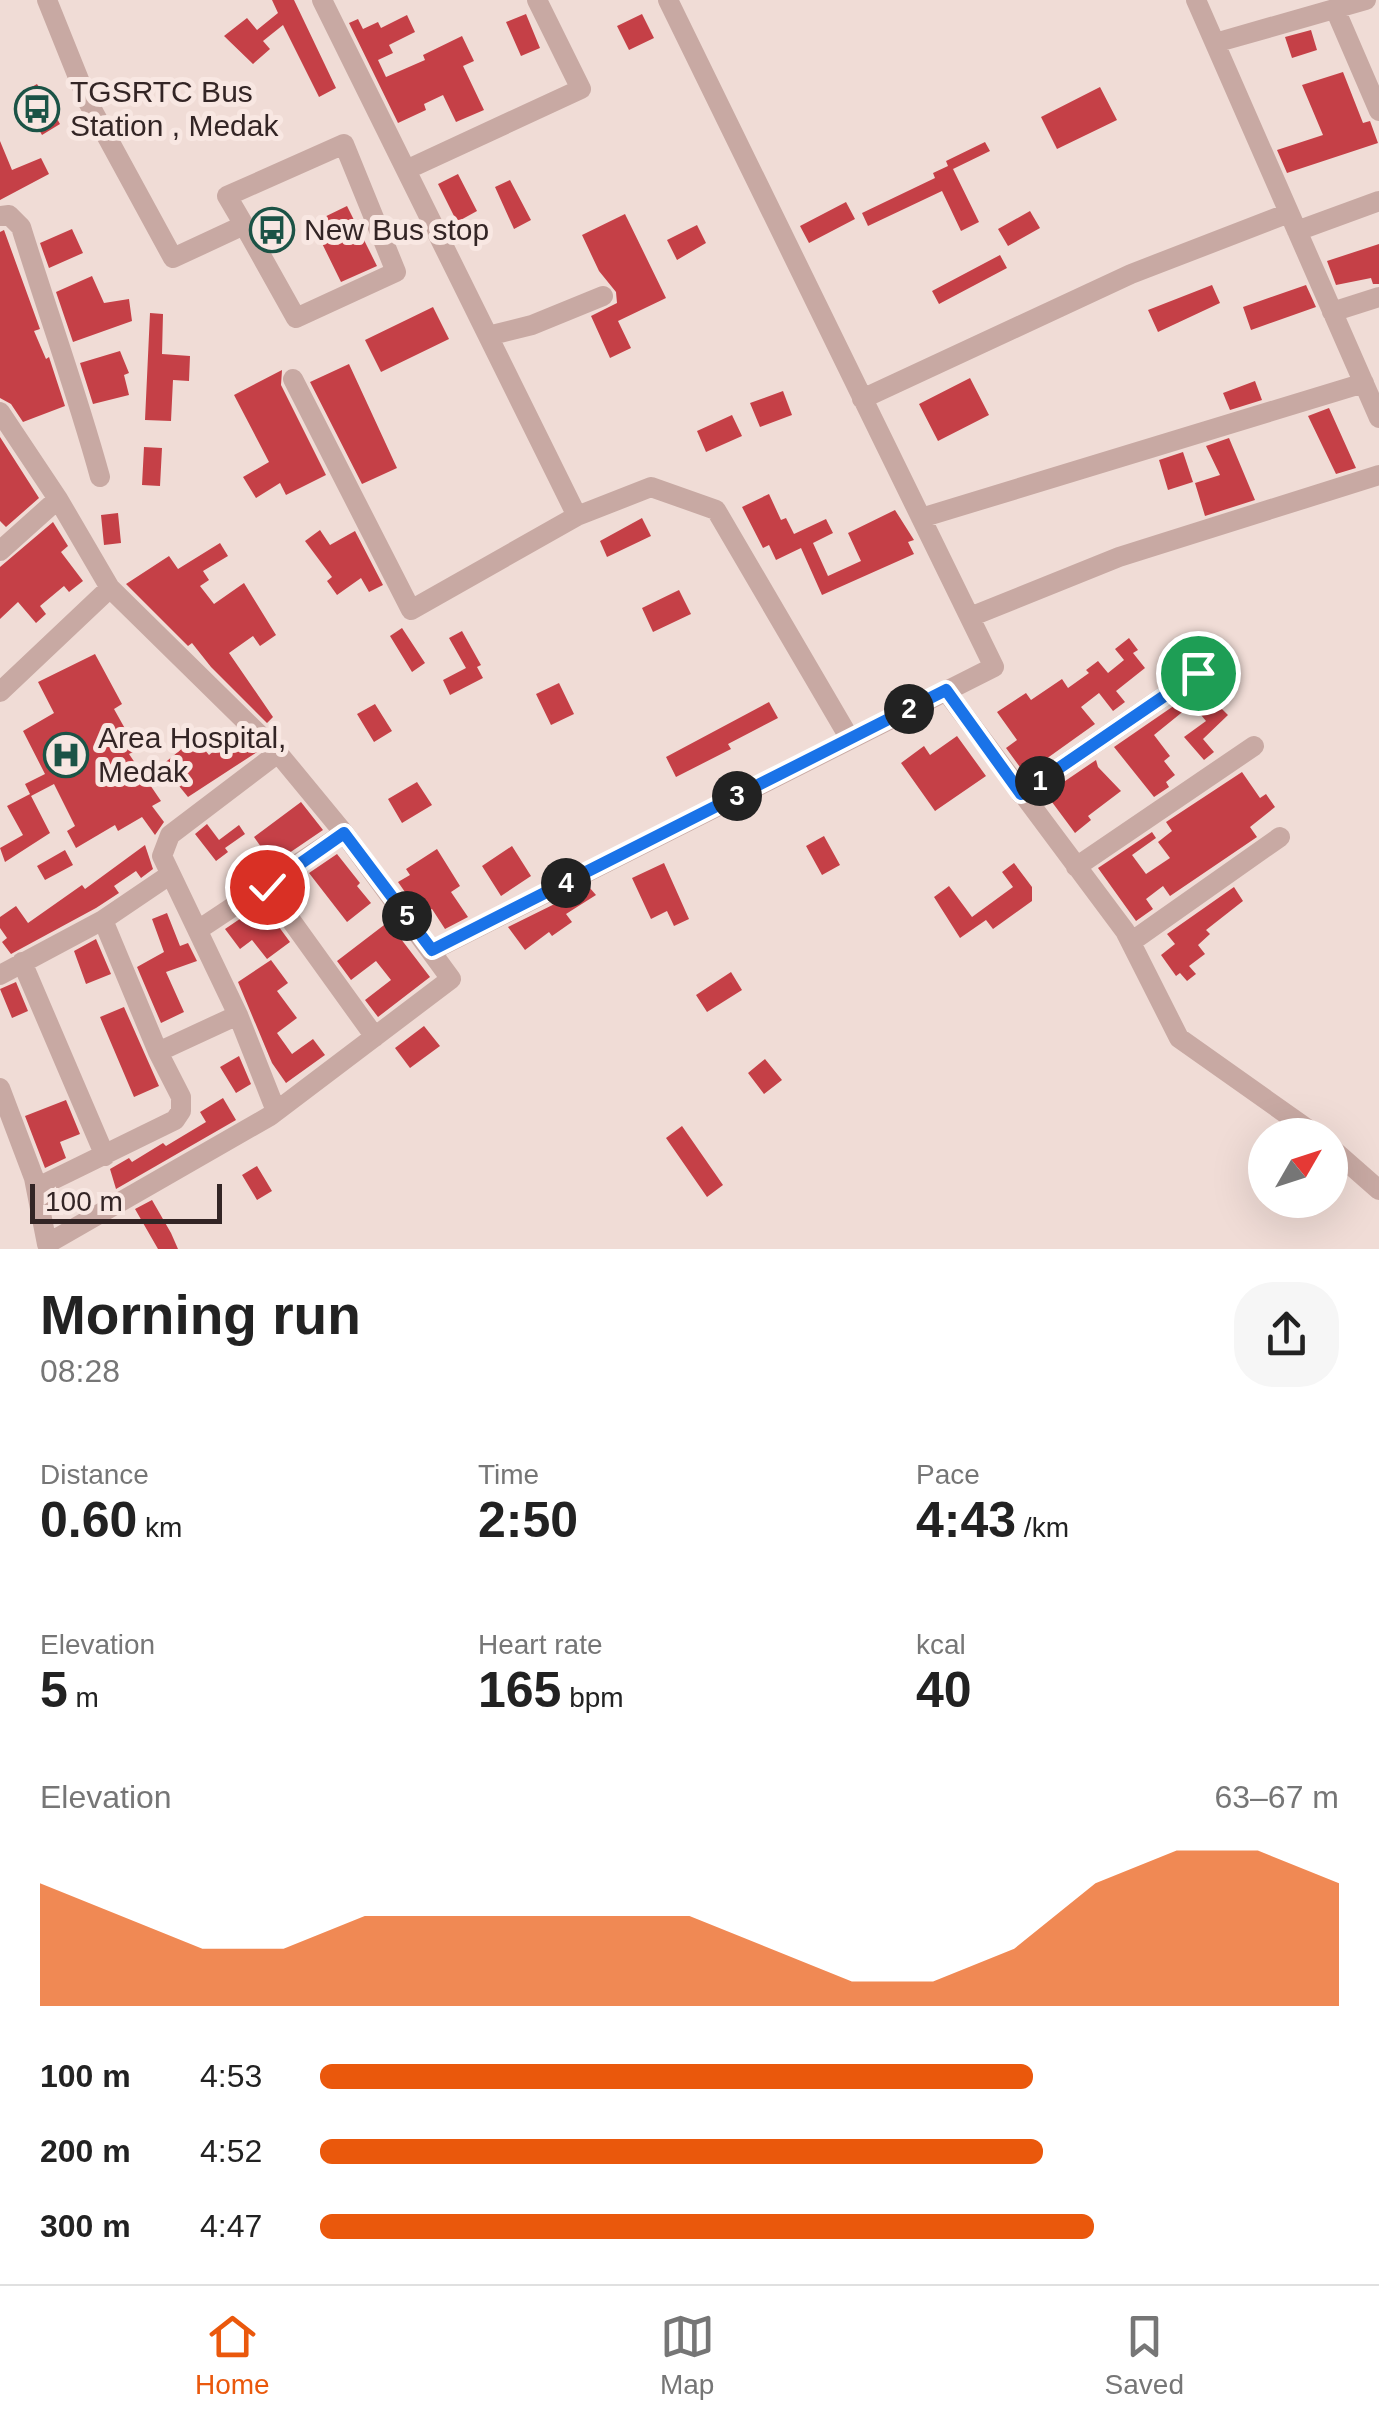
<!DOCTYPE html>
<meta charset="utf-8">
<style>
:root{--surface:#fff;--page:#f6f6f6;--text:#222;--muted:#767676;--line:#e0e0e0;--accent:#ea580c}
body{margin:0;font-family:Arial,sans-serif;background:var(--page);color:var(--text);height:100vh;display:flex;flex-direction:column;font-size:38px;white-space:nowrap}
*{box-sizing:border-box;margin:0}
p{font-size:32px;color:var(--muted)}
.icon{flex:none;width:55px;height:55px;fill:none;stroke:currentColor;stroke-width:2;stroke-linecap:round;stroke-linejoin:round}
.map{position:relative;height:1249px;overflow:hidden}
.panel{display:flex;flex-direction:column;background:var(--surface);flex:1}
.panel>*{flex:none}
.needle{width:65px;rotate:51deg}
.fabs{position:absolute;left:1248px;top:1118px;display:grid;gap:20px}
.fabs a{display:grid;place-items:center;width:100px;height:100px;border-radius:50%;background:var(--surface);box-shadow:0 10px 40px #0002;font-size:50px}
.scale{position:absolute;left:30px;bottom:25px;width:192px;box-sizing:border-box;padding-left:10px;border:5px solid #332525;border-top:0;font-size:28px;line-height:35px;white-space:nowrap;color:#332525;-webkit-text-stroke:8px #f8e7e2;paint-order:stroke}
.pin{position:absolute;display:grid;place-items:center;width:85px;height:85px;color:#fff;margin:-42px;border:5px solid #fff;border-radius:50%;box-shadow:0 2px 10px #0007}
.km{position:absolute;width:50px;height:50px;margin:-25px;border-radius:50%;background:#222;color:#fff;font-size:28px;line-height:50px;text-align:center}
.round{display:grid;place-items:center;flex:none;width:105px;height:105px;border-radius:40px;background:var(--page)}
.summary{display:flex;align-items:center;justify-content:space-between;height:170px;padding:0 40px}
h1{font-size:55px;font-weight:600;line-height:75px}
.figures{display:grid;grid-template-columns:repeat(3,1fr);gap:15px;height:170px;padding:10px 40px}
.figures div{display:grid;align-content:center}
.figures b{font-size:50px;font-weight:600}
.figures small{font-size:28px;font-weight:400}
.figures p{font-size:28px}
.chart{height:280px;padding:20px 40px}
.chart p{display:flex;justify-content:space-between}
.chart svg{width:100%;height:180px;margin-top:10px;fill:var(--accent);opacity:.7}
ul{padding:0 40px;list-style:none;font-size:32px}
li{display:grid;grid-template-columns:160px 120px 1fr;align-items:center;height:75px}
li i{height:25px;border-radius:12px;background:var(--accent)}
.tabs{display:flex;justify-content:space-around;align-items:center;height:140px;border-top:2px solid var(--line);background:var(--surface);font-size:28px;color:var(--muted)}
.tabs a{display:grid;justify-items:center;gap:5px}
.tabs .on{color:var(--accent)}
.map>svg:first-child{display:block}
.building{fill:#c54047}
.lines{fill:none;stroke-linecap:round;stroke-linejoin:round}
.minor{stroke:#c8a9a3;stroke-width:20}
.route-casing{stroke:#fff;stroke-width:20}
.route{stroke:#1a73e8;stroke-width:12}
.labels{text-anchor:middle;stroke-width:10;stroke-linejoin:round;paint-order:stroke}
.poi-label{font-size:30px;fill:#332525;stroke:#f8e7e2;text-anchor:start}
</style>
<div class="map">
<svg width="1379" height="1249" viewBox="0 0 1379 1249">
<rect width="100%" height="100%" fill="#f0dcd6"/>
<path class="building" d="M272 0H294L336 88 319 97 283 25 263 41 270 49 253 64 224 36 247 18 257 30 278 13Z
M526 14 540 48 521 56 506 22Z
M642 14 654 38 629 50 617 26Z
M407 15 415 32 389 45 393 53 378 60 386 77 425 60 423 55 462 36 474 61 463 66 484 110 456 122 443 95 424 104 426 110 398 123 349 23 358 19 363 29 378 22 381 28Z
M1311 30 1317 50 1292 58 1285 37Z
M1343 72 1363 123 1370 121 1378 143 1287 173 1277 150 1323 135 1302 85Z
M37 84 60 124 42 135 19 94Z
M1100 87 1117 120 1057 149 1041 117Z
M0 141 12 170 41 158 49 174 0 200Z
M985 142 990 151 953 169 979 222 961 231 942 191 868 226 862 213 935 178 933 173 948 166 946 161Z
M458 174 477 211 457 222 438 184Z
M510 180 531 220 514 229 495 187Z
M846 202 855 219 809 243 800 226Z
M347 206 377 266 341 282 312 223Z
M1030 211 1040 228 1008 246 998 229Z
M625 214 666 298 618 321 631 348 610 358 591 316 617 303 616 292 599 271 582 235Z
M697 225 706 243 677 260 667 240Z
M72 229 83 253 49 268 40 243Z
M4 230 40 329 34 331 46 359 49 357 65 406 23 422 11 404 0 398V232Z
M1379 244V284H1373L1371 278 1336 285 1327 261Z
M1000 255 1007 268 939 304 932 291Z
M92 276 104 303 129 299 132 321 73 342 56 292Z
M1212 285 1220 303 1158 332 1148 310Z
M1306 285 1316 307 1251 330 1243 307Z
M433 307 449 339 381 372 365 340Z
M150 313 163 314 162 354 190 356 189 381 173 380 171 421 145 420Z
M120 351 129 373 124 375 129 395 93 404 80 363Z
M349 364 397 468 362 484 310 382Z
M282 370 281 385 326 475 286 495 280 483 256 498 243 477 269 462 234 395Z
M970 378 989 415 938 441 919 404Z
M1255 381 1262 400 1230 410 1223 393Z
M783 391 792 415 760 427 750 403Z
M1329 408 1356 468 1336 474 1308 416Z
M732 415 742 436 706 452 697 431Z
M0 437 39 498 6 527 0 521Z
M1229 438 1255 500 1205 516 1195 483 1220 475 1206 446Z
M144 447 162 448 160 486 142 485Z
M1183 452 1193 482 1168 490 1159 460Z
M769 494 781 520 786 518 794 534 826 519 833 533 813 543 828 576 861 561 848 533 895 510 914 540 908 542 914 554 822 595 801 548 776 560 769 545 763 548 742 507Z
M118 513 121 543 104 545 101 515Z
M642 518 651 536 607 557 600 541Z
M53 522 68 546 61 552 83 581 69 592 64 586 40 606 46 614 36 623 18 602 0 619V567Z
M320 530 330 545 355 531 383 585 369 592 361 578 337 595 327 581 332 577 305 541Z
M220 543 228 556 203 571 209 580 200 586 214 604 244 583 276 635 260 646 253 636 229 653 273 717 267 723 211 667 192 643 188 646 126 584 169 556 178 569Z
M679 590 691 614 653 632 642 608Z
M402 628 425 663 412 672 390 636Z
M462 631 481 665 477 667 483 678 450 695 443 680 466 668 449 638Z
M1129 638 1138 650 1133 653 1145 668 1116 691 1125 702 1113 711 1099 693 1081 707 1095 724 1025 774 1006 748 1017 740 997 712 1026 693 1031 700 1062 679 1068 688 1089 673 1086 670 1098 661 1108 673 1124 660 1115 649Z
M95 654 122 704 114 709 137 750 129 754 161 801 152 806 164 822 155 835 142 817 118 831 115 825 76 848 67 831 75 826 54 784 31 796 25 784 45 774 23 731 54 713 38 682Z
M559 683 574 714 551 725 536 694Z
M1191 694 1196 701 1154 735 1170 756 1164 761 1175 775 1166 782 1169 787 1154 797 1114 747Z
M769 702 778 718 728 744 731 749 676 777 666 757Z
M1216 703 1228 715 1203 739 1214 752 1204 760 1184 737 1206 721 1201 715Z
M375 704 392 731 374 742 357 714Z
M237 732 257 752 188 797 162 765 195 738 209 755Z
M957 736 986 776 935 811 901 763 924 746 930 755Z
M1096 760 1098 767 1121 791 1088 816 1091 820 1075 833 1046 794Z
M1242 772 1260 798 1266 794 1275 807 1250 827 1257 837 1170 896 1163 886 1146 899 1153 909 1136 921 1098 868 1152 832 1156 838 1132 855 1146 874 1170 858 1158 842 1172 831 1166 822Z
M417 782 432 805 402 823 388 799Z
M30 794 50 833 5 862 0 848 23 835 7 806Z
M301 802 323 830 273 864 254 837Z
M207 824 219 840 239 825 245 834 225 848 228 852 216 861 195 834Z
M824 836 840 865 822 875 806 846Z
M145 845 153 869 141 878 136 871 114 886 119 893 96 908 11 954 2 942 7 938 0 928V917L16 906 28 923 82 885 85 889Z
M512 846 531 876 501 896 482 866Z
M437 849 460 886 451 892 468 917 445 929 432 909 421 915 398 882 410 875 406 869Z
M65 850 73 865 45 880 37 866Z
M337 854 360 883 357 886 371 903 347 922 309 873Z
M664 863 689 919 674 926 667 911 651 919 632 878Z
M1014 863 1032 887V901L993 929 986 920 960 938 934 897 949 886 972 917 1013 887 1002 872Z
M589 887 596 895 566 914 572 922 552 936 549 932 525 950 508 927Z
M1234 887 1243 901 1206 930 1210 934 1198 945 1205 954 1189 966 1196 974 1187 981 1180 973 1176 976 1161 955 1175 944 1167 934Z
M262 904 290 942 267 959 252 940 240 949 225 929Z
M167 913 180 946 188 943 197 961 166 972 184 1012 161 1023 137 967 164 952 152 919Z
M388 922 430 977 378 1017 365 1000 391 980 376 961 351 980 337 961Z
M96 939 111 974 86 984 74 951Z
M271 960 288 983 277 991 297 1018 277 1033 292 1054 313 1039 325 1055 286 1083 272 1063 238 982Z
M731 972 742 990 707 1012 696 995Z
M16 982 28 1011 12 1018 0 989Z
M124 1007 159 1086 134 1097 100 1017Z
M424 1026 440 1046 410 1068 395 1048Z
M239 1056 251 1084 236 1093 220 1067Z
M765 1059 782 1080 764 1094 748 1073Z
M223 1098 236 1120 116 1189 110 1169 129 1158 132 1162 163 1143 166 1146 206 1122 200 1112Z
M66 1100 80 1134 60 1142 66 1158 45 1168 25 1116Z
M682 1126 723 1185 707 1197 666 1138Z
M257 1166 272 1191 257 1200 242 1175Z
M152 1200 171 1233 178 1249H158L135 1209Z"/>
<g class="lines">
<path class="minor" d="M47 0 88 102 173 258 244 225 227 196 344 144 396 272 296 318 244 225
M1196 0 1379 418
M1335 9 1379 111
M1215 43 1366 0
M406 170 581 89 537 0
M0 216 9 215 21 227C47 311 77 393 100 477
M1297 231 1379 201
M1332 312 1379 297
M488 336 532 325 603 296
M293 379 411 610 577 516 322 0
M862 399 1131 274 1289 213
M0 412 58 499 110 588 278 753 344 833 451 979 270 1116 47 1244 34 1178 0 1088
M577 516 651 487 716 510 850 739
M921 518 1364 383
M0 551 58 499
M970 617 1119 557 1379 475
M946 691 1125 931 1179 1038 1316 1135
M0 692 110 588
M1021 794 1198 673
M1076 867 1254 746
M267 887 375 1037
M198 930 344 833
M1131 942 1280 837
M433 950 994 667 668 0
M22 962 105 1156
M0 975 103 920 168 876
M158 1052 238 1015
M276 1111 238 1015 162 856 170 835 278 753
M1330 1147 1379 1190
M36 1188 175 1120 181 1111V1097L158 1052 103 920"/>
</g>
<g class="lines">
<defs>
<path id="route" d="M267 887 344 833 432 950 946 690 1021 794 1198 673"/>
</defs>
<use href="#route" class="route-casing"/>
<use href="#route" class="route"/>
</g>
<defs>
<symbol id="bus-ring" viewBox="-11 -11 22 22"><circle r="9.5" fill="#f8e7e2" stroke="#1b5346" stroke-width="1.5"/><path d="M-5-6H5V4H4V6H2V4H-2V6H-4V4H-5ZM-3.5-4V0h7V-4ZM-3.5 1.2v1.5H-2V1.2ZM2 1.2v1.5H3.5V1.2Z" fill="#1b5346"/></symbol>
<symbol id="hospital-ring" viewBox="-11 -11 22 22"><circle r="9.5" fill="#f8e7e2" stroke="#1b5346" stroke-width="1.5"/><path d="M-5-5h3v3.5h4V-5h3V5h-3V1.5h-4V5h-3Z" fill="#1b5346"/></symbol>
</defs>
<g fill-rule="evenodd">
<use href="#bus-ring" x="12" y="84" width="50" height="50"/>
<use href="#bus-ring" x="247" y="205" width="50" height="50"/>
<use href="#hospital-ring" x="41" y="730" width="50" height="50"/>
</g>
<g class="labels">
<g class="poi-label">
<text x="70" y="102">TGSRTC Bus<tspan x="70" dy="34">Station , Medak</tspan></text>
<text x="304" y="240">New Bus stop</text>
<text x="98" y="748">Area Hospital,<tspan x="98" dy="34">Medak</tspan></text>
</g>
</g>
</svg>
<div class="fabs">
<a><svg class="needle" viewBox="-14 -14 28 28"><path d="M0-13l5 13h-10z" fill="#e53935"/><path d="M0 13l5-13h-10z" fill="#767676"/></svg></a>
</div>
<div class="scale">100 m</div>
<div class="pin" style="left:1198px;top:673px;background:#1e9e55"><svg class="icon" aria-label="arrive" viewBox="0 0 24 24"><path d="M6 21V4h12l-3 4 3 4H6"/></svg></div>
<div class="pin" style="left:267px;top:887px;background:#d93025"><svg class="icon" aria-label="check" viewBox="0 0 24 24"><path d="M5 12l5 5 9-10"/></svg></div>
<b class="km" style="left:1040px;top:781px">1</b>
<b class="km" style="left:909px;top:709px">2</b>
<b class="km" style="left:737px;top:796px">3</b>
<b class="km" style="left:566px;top:883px">4</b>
<b class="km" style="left:407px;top:916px">5</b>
</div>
<section class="panel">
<div class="summary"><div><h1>Morning run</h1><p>08:28</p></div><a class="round"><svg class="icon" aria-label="share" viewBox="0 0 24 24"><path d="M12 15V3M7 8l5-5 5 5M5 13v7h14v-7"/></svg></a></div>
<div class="figures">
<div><p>Distance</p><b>0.60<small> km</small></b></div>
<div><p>Time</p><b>2:50</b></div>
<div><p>Pace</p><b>4:43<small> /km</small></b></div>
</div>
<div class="figures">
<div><p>Elevation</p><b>5<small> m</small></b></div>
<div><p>Heart rate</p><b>165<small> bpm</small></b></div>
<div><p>kcal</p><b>40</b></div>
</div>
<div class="chart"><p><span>Elevation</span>63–67 m</p>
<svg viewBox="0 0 160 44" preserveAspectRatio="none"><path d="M0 44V14L10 22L20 30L30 30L40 22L50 22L60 22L70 22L80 22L90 30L100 38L110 38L120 30L130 14L140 6L150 6L160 14V44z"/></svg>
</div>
<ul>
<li><b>100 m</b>4:53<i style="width:70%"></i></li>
<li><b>200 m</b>4:52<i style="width:71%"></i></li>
<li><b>300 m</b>4:47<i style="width:76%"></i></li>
</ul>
</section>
<nav class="tabs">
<a class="on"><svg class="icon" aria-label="home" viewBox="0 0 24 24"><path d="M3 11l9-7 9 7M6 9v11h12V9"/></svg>Home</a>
<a><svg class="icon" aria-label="map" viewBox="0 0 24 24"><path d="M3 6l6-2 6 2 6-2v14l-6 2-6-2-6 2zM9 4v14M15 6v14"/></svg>Map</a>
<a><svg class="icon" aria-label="saved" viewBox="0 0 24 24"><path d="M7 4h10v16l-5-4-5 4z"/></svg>Saved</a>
</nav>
